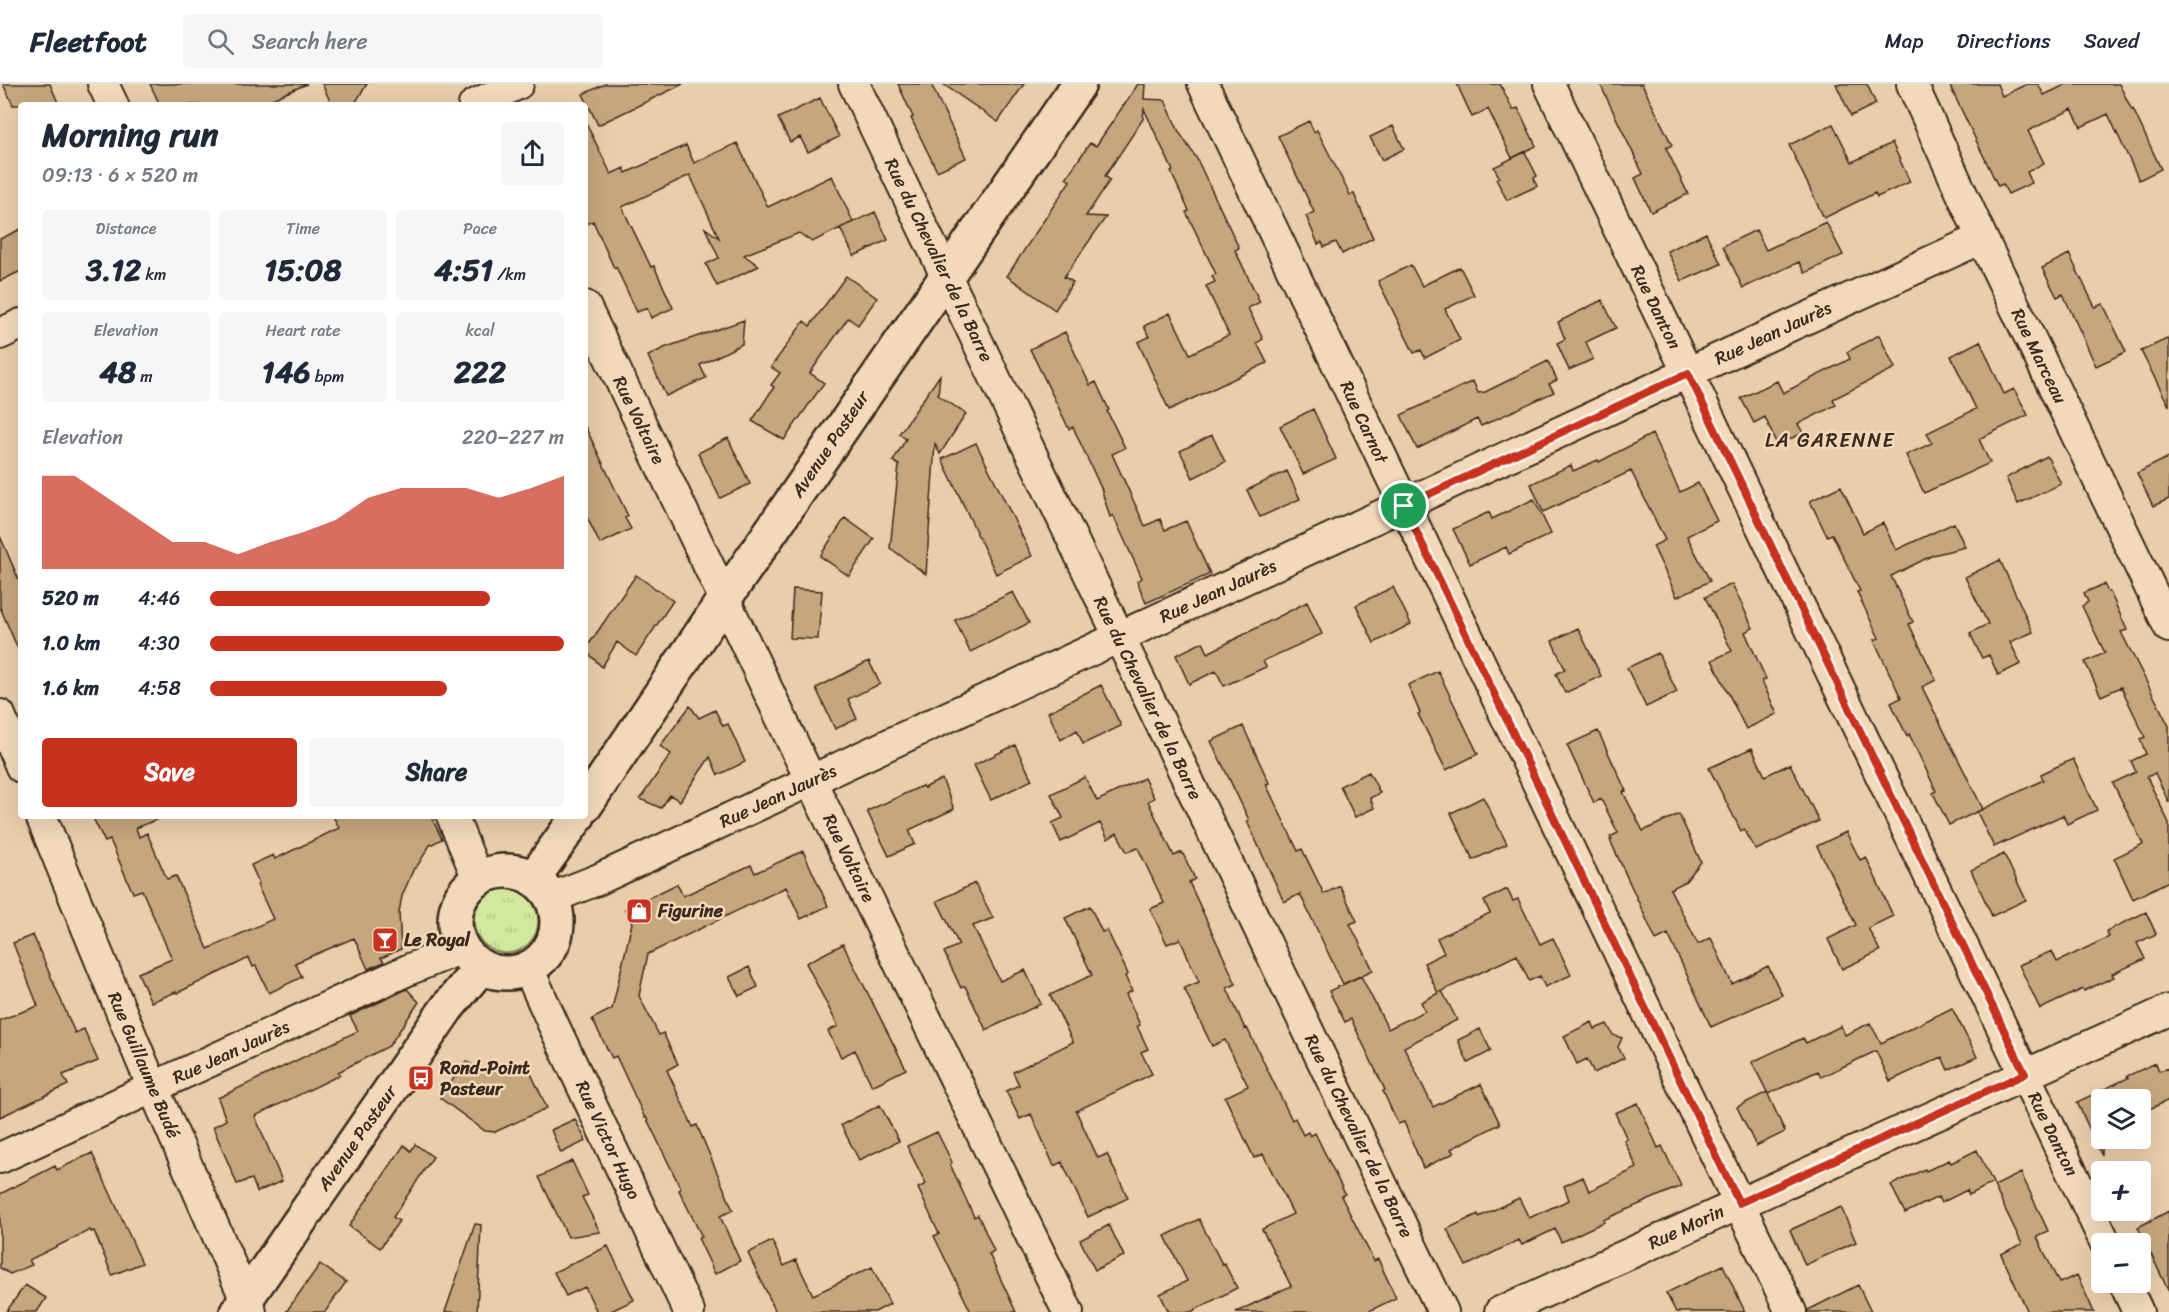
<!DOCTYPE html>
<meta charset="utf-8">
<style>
:root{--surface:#fff;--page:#f6f6f7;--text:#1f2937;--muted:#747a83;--line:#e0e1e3;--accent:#c8321e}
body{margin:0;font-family:Sriracha,sans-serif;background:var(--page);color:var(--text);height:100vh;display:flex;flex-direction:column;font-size:22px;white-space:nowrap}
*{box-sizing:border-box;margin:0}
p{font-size:20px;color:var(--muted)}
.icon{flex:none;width:33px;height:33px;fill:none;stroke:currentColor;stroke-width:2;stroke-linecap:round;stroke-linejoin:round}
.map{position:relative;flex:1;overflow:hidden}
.details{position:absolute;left:18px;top:18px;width:570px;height:717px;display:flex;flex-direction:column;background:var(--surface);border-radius:6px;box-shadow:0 6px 24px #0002}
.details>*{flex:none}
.buttons{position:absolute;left:2091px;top:1005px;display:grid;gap:12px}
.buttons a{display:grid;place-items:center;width:60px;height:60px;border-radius:6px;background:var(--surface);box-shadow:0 6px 24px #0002;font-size:30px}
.pin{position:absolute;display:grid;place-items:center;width:51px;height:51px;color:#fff;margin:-26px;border:3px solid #fff;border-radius:50%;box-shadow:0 2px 6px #0007}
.round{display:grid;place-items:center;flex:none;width:63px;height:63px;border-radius:6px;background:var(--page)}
.headline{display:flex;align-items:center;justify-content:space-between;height:102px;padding:0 24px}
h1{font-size:33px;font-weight:800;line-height:45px}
.figures{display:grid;grid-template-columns:repeat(3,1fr);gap:9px;height:102px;padding:6px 24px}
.figures div{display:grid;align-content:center;border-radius:6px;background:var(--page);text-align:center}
.figures b{font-size:30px;font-weight:800}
.figures small{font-size:16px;font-weight:400}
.figures p{font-size:16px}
.chart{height:168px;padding:12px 24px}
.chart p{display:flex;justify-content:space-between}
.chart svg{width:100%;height:108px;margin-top:6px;fill:var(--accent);opacity:.7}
.action{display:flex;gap:12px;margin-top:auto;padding:12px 24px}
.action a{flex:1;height:69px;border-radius:6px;background:var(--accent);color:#fff;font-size:24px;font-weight:800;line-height:69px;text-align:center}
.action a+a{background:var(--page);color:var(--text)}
ul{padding:0 24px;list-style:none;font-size:20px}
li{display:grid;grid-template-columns:96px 72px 1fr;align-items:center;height:45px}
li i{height:15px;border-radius:8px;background:var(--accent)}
header{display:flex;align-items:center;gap:36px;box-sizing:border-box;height:84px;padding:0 30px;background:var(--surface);border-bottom:2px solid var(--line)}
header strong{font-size:28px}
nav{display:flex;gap:33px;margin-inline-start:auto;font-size:21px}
.search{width:420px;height:54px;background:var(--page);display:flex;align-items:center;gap:15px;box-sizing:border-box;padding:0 21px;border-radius:6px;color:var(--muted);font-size:22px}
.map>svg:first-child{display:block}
.grass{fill:url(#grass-tufts);stroke:#86895e;stroke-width:1.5}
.building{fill:#c6a67d;stroke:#3b2a1e;stroke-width:1.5}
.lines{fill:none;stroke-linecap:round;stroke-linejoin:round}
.street-casing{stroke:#3b2a1e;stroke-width:34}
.secondary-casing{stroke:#3b2a1e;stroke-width:38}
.street{stroke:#f3d9ba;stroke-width:30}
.secondary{stroke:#f3d9ba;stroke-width:33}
.route-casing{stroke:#fff;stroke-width:12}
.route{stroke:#c8321e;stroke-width:8}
.labels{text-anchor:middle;stroke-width:5;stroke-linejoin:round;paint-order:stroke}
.street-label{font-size:18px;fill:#3b2a1e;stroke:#f3d9ba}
.poi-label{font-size:18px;font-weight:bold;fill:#3b2a1e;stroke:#f3d9ba;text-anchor:start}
.neighbourhood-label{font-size:20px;letter-spacing:1.5px;fill:#3b2a1e;stroke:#f3d9ba}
</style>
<header>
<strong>Fleetfoot</strong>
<div class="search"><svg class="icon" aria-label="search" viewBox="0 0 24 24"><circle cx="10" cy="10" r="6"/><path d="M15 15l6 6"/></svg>Search here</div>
<nav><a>Map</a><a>Directions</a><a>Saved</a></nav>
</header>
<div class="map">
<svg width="2169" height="1228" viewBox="0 0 2169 1228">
<defs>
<pattern id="grass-tufts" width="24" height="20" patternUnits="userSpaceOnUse" patternTransform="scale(1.5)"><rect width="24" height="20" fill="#d2e89d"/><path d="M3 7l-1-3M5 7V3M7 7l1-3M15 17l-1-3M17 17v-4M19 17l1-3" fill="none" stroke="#b5c787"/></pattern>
</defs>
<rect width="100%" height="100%" fill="#eaceab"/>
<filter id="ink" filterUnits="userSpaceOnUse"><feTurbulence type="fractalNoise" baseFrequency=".0167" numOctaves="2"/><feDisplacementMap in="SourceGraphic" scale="12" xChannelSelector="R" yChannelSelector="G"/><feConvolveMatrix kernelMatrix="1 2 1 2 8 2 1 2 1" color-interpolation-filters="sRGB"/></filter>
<g filter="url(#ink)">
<path class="grass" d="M474 837a32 32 0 1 1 64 0a32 32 0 1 1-64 0Z"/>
<path class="building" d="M3 0H50L59 21H13Z
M150 0H307L258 21H160Z
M322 0H367L354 21H332Z
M605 0H683L598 41 583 10Z
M898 0H931L966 74 937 87 911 34 913 33Z
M943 0H1024L998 38Z
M1138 0H1145L1144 15 1165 16 1179 48 1197 75 1239 164 1235 166 1260 218 1248 224 1263 255 1257 259 1267 279 1169 326 1138 258 1149 253 1144 242 1170 229 1190 270 1229 251 1206 202 1215 198 1212 192 1216 190 1186 128 1189 127 1171 88 1173 87 1144 25 1143 35 1105 92 1110 96 1086 132 1106 133 1064 193 1073 198 1055 226 1007 192 1070 97 1066 94 1090 59 1096 62Z
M1457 0H1500L1513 26 1518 24 1536 62 1512 74 1488 25 1472 33Z
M1600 0H1642L1672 61 1666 64 1688 110 1651 128 1635 94 1643 90Z
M1836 0H1867L1876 20 1851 32Z
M1949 0H1997L2002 12 2027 0H2038L2044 11 2067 0H2119L2132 26 2133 25 2161 85 2139 96 2108 30 2081 43 2072 25 2028 47 2044 79 2027 88 2032 99 2008 110 2003 100 1998 102Z
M820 14 839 53 808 68 800 53 790 58 778 34Z
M585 37 611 90 624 84 626 89 686 61 694 79 737 59 768 123 832 92 853 138 812 158 799 149 744 171 759 182 717 202 706 180 719 174 705 144 719 154 690 91 622 123 651 183 654 182 673 224 651 234 647 224 637 228 616 183 614 184 593 137 585 141Z
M1309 37 1314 48 1317 46 1350 111 1354 110 1373 154 1342 170 1336 158 1324 163 1322 158 1318 160 1306 132 1314 128 1278 52Z
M1833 40 1852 78 1892 59 1910 98 1877 113 1875 109 1824 134 1789 61Z
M1393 42 1404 65 1382 76 1370 53Z
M1525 68 1537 92 1534 94 1537 102 1507 116 1496 95 1499 93 1494 83Z
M875 128 888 156 854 172 840 144Z
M1826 138 1843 171 1805 189 1799 178 1743 204 1723 162 1756 146 1766 166Z
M21 145V187L0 197V155Z
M1706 149 1721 180 1682 197 1667 167Z
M2069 170 2095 223 2103 220 2126 268 2096 282 2063 210 2057 213 2042 184Z
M1411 181 1422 202 1460 183 1474 211 1445 225 1460 256 1425 274 1421 266 1414 269 1378 197Z
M846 192 877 214 858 241 848 234 810 289 824 299 784 356 752 337 774 303 771 301 780 289 771 283 804 237 810 242Z
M1602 216 1616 244 1586 258 1593 275 1569 286 1557 259 1565 255 1558 238Z
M744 236 742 260 700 281 706 294 666 312 648 272 664 264Z
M1065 248 1090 301 1096 298 1109 326 1107 327 1125 364 1112 370 1145 442 1160 435 1165 446 1186 437 1210 490 1146 519 1137 497 1142 494 1113 431 1110 433 1101 404 1073 343 1069 345 1030 265Z
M1879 251 1895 284 1833 315 1836 321 1798 340 1803 349 1777 361 1765 333 1754 339 1741 314 1777 297 1783 309 1850 275 1847 268Z
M2169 254V322L2141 267Z
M1980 257 2004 310 2014 305 2028 331 1979 355 1990 379 1924 409 1906 371 1932 359 1927 349 1976 325 1951 272Z
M1548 277 1557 296 1549 300 1554 308 1481 342 1477 335 1417 365 1401 331 1473 297 1478 309 1485 308Z
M940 291 938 311 966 330 940 370 935 360 926 490 890 464 899 381 893 377 906 355 899 350Z
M1313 325 1336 375 1303 390 1280 342Z
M585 342 628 432 625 434 631 445 600 460 585 429Z
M1652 350 1680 408 1698 399 1717 437 1687 452 1710 497 1677 513 1653 462 1665 456 1631 387 1543 428 1531 400 1571 381 1573 387 1598 376 1599 378Z
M1212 351 1225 378 1193 394 1180 367Z
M728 354 750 400 720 414 698 369Z
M976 359 1032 472 996 490 942 375Z
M2047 372 2061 400 2018 420 2006 394Z
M2169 373V415L2153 422 2137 389Z
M1287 387 1300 415 1260 433 1247 406Z
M1841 402 1863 449 1883 439 1896 466 1954 439 1965 463 1933 471 1891 492 1913 538 1909 540 1936 596 1922 603 1983 725 1949 741 1933 709 1936 707 1931 696 1909 650 1907 652 1891 619 1901 614 1874 556 1879 554 1857 508 1860 507 1832 450 1827 452 1810 417Z
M1534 415 1551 450 1509 470 1506 463 1470 480 1453 445 1489 428 1492 435Z
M845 434 874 455 849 492 820 472Z
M0 452 21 501V572L0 523Z
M2000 476 2033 548 2010 558 2021 580 1998 591 1989 571 1982 574 1970 549 1988 540 1965 493Z
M636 491 673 517 636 572 617 558 602 583 585 566Z
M1732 500 1753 544 1745 548 1766 595 1762 597 1777 630 1746 645 1712 576 1732 567 1705 513Z
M2104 500 2108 508H2110L2127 546 2121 548 2169 642V719L2155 689 2147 693 2169 739V797L2133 815 2114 774 2143 760 2113 699 2136 688 2131 677 2146 670 2140 655 2145 653 2121 603 2101 612 2085 578 2105 569 2082 522 2088 518 2084 509Z
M1393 503 1411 540 1374 559 1356 521Z
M793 505 822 507 818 555 790 554Z
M1013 508 1029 539 970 568 955 536Z
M1307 518 1322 550 1263 577 1266 583 1224 602 1216 587 1189 600 1176 571 1203 558 1208 569Z
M1578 544 1601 592 1565 609 1556 590 1565 585 1552 557Z
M1658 569 1677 608 1646 623 1627 584Z
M869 577 880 600 848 615 857 635 835 645 816 604Z
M1438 587 1478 670 1446 686 1418 630 1420 629 1408 601Z
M1101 601 1121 642 1083 660 1077 646 1061 656 1048 628Z
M690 622 699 634 715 626 723 642 728 640 745 678 718 691 710 673 680 717 670 711 661 724 640 715 671 670 660 662Z
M1243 642 1269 699 1266 700 1298 767 1302 765 1324 810 1340 802 1357 837 1350 840 1373 886 1343 900 1300 810 1284 818 1247 737 1249 736 1211 657Z
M1598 647 1626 707 1623 708 1643 747 1679 730 1701 778 1685 798 1670 805 1698 860 1711 854 1732 900 1768 882 1782 911 1711 943 1668 850 1656 856 1610 756 1612 755 1610 753 1618 749 1601 715 1594 719 1567 661Z
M1015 661 1032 696 991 716 974 681Z
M1752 664 1765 692 1790 680 1819 737 1756 766 1744 745 1741 747 1709 684Z
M2073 675 2097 726 2067 740 2063 731 1994 763 1977 728 2043 696 2041 690Z
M1369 688 1380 709 1370 714 1374 724 1355 733 1340 702Z
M1085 693 1097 717 1144 694 1154 714 1148 717 1174 772 1182 768 1195 795 1189 798 1236 900 1227 904 1245 945 1247 944 1292 1036 1295 1034 1303 1051 1308 1048 1310 1052 1315 1049 1345 1110 1341 1112 1374 1177 1378 1175 1396 1214 1367 1228H1236L1291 1202 1262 1145 1293 1130 1263 1070 1254 1074 1225 1013 1248 1002 1225 956 1212 962 1184 904 1199 898 1180 855 1167 860 1150 825 1164 819 1138 764 1127 768 1117 749 1108 755 1100 739 1061 758 1052 739 1063 734 1051 710Z
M942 695 954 725 909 746 915 760 889 772 867 727 922 702 924 704Z
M1483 713 1507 760 1473 776 1451 729Z
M92 732H165L136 744 139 753 147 749 167 795 176 792 208 865 273 835 257 801 259 799 251 781 273 771 275 775 339 744 333 732H431L442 755 430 761 416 784H414L402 812 399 828 401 865 381 874 384 878 368 885 354 854 295 879 302 893 269 909 256 882 253 883 249 874 177 909 176 908 151 918 138 889 172 875 142 806 133 809 110 756 105 758Z
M1846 748 1860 776 1866 773 1893 832 1868 844 1880 867 1842 885 1828 855 1856 841 1817 762Z
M803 767 828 822 801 835 786 803 648 870 642 897 639 912 659 951 663 949 678 980 667 986 693 1043 697 1041 733 1126 720 1132 740 1177 715 1190 698 1154 702 1153 679 1106 681 1105 646 1033 645 1034 616 972 612 974 592 935 612 925 632 839 625 825 677 800 683 812 751 781 755 789Z
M2004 770 2026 816 1992 832 1971 786Z
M975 799 993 834 973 842 1000 897 1025 886 1041 920 986 946 965 902 961 904 944 868 959 861 937 817Z
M1507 805 1513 817 1518 815 1540 860 1553 854 1571 891 1545 903 1540 892 1529 897 1517 871 1438 909 1424 879 1444 869 1437 854 1490 829 1484 817Z
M1090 822 1102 848 1107 846 1128 890 1125 892 1132 907 1126 910 1140 941 1137 942 1148 965 1141 968 1152 990 1076 1027 1098 1074 1107 1070 1128 1114 1088 1133 1062 1078 1054 1082 1031 1030 1020 1035 1006 1007 1019 1001 1013 988 1073 958 1050 911 1092 891 1065 834Z
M2146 828 2156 850 2137 859 2145 875 2112 890 2114 893 2084 907 2083 905 2040 925 2019 881 2052 867 2057 878 2109 853 2106 847Z
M33 851 75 949 84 945 98 977 63 991 68 1001 0 1033V936L38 922 13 859Z
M843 860 906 985 872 1002 855 966 841 973 828 947 838 942 806 879Z
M749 883 758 903 739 912 729 893Z
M1361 892 1388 945 1425 927 1421 918 1442 907 1457 936 1404 963 1433 1023 1481 1000 1500 1040 1451 1065 1454 1069 1423 1084 1404 1038 1398 1040 1383 1007 1385 1006 1351 935 1345 938 1329 907Z
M407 905 419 918 389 962 338 988 340 991 255 1032 282 1097 257 1108 252 1095 237 1100 213 1043 226 1036 218 1014 358 947 350 932Z
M1952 924 1977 973 1948 986 1942 973 1890 997 1876 967 1821 993 1818 987 1768 1010 1752 978 1803 954 1806 959 1841 942 1845 951 1870 939 1881 959Z
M1592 938 1595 945 1607 940 1613 951 1622 954 1618 963 1624 974 1594 989 1587 975 1577 980 1564 952Z
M1480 945 1491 967 1468 979 1458 956Z
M466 977 478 985 513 988 527 981 547 1024 495 1048 485 1047 440 1014Z
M2156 979 2159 987 2169 984V1016L2143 1028 2140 1016H2102V1072L2077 1018 2128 994 2127 992Z
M1767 1008 1785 1048 1756 1062 1737 1023Z
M1638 1019 1658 1064 1662 1062 1681 1102 1603 1136 1604 1138 1561 1158 1555 1145 1522 1161 1519 1156 1466 1182 1447 1145 1478 1130 1479 1133 1519 1114 1529 1134 1569 1116 1564 1102 1583 1093 1589 1107 1637 1084 1624 1056 1627 1055 1615 1029Z
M880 1021 899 1057 859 1076 841 1041Z
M575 1035 586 1057 561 1069 551 1046Z
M937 1048 952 1078 950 1080 974 1133 978 1131 994 1167 989 1170 1016 1228H971L934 1152 939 1150 918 1104 926 1100 907 1062Z
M415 1060 433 1073 393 1133 399 1137 380 1164 349 1142 404 1061 411 1067Z
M1977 1066 1993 1099 1969 1111 1967 1106 1941 1119 1938 1113 1905 1129 1891 1101 1925 1085 1926 1087 1949 1076 1951 1079Z
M92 1069 142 1179 112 1191 94 1147 91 1148 90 1146 29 1176 32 1181 10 1190 0 1184V1110L55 1082 57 1086Z
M572 1077 588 1111 582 1113 600 1148 568 1153 539 1093Z
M2021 1089 2048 1147 2037 1153 2059 1199 2077 1191 2094 1228H2028L2001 1170 2022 1160 1994 1102Z
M1841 1123 1856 1158 1805 1181 1790 1146Z
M2169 1127V1208L2138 1143Z
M1199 1135 1222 1180 1224 1179 1237 1204 1191 1228H1169L1160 1210 1187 1197 1165 1152Z
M475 1140 481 1141 477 1228H445Z
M1109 1141 1124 1172 1095 1186 1080 1156Z
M772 1157 784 1182 796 1176 813 1211 872 1183 890 1220 875 1228H776L748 1169Z
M608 1162 634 1216 609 1228H597L585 1203 566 1212 554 1188Z
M320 1180 346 1198 325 1228H286Z
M1723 1181 1745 1228H1676L1666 1209Z
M25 1201 46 1214 37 1228H6Z
M1858 1201 1871 1228H1808V1226Z"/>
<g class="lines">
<defs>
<path id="street" d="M103 0 113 21
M854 0 1443 1228
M1203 0 1791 1228
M1549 0 2106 1160
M1912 0 1982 154 2169 543
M474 21 518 0
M585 222 811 697 1068 1228
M0 250 21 240
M0 631 21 683
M41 732 142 978 251 1228
M452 732 478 795
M551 814 597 796 1687 289 1982 154
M528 884 553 940 689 1228
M0 1074 410 885 462 864
M2124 1198 2138 1228
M1500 1228 2169 926"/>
<path id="secondary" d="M585 722 725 514 1079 0
M455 838a51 51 0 1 1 102 0a51 51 0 1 1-102 0Z
M533 795 578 732
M237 1228 447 924 481 883"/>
</defs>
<use href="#street" class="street-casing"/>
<use href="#secondary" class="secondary-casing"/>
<use href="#street" class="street"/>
<use href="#secondary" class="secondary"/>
</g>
</g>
<g class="lines" filter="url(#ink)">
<defs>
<path id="route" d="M1688 289 2025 990 1739 1119 1404 422Z"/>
</defs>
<use href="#route" class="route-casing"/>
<use href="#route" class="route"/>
</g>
<defs>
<symbol id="shop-square" viewBox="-11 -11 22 22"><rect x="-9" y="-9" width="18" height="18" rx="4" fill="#c8321e" stroke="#f3d9ba"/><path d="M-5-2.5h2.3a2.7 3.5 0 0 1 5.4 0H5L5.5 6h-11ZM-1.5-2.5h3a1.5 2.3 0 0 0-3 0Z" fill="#fff"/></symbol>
<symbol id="bar-square" viewBox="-11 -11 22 22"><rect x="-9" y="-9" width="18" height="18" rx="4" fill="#c8321e" stroke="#f3d9ba"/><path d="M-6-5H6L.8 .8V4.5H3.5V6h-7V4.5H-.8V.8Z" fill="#fff"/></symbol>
<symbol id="bus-square" viewBox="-11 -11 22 22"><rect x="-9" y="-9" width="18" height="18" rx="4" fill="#c8321e" stroke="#f3d9ba"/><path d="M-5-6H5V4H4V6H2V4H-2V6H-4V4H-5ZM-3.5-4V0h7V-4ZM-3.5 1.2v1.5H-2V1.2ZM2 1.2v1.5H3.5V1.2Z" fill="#fff"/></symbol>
</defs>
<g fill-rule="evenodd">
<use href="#shop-square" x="624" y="812" width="30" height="30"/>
<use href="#bar-square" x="370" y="841" width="30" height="30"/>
<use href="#bus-square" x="406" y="979" width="30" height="30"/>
</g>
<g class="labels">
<g class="street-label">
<text transform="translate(939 176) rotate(64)" y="6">Rue du Chevalier de la Barre</text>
<text transform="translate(1656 223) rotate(64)" y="6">Rue Danton</text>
<text transform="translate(1773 249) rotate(-25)" y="6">Rue Jean Jaurès</text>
<text transform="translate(2039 272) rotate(64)" y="6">Rue Marceau</text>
<text transform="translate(639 336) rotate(64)" y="6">Rue Voltaire</text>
<text transform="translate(1364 338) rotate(65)" y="6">Rue Carnot</text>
<text transform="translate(830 360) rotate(-56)" y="6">Avenue Pasteur</text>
<text transform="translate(1218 507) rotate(-25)" y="6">Rue Jean Jaurès</text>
<text transform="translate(1148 614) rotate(64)" y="6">Rue du Chevalier de la Barre</text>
<text transform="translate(778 712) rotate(-25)" y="6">Rue Jean Jaurès</text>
<text transform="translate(849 774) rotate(64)" y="6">Rue Voltaire</text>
<text transform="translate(231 968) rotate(-25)" y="6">Rue Jean Jaurès</text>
<text transform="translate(144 981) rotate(67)" y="6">Rue Guillaume Budé</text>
<text transform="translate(2053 1050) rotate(64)" y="6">Rue Danton</text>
<text transform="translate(1359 1052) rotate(64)" y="6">Rue du Chevalier de la Barre</text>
<text transform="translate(357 1054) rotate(-55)" y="6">Avenue Pasteur</text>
<text transform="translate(608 1056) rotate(65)" y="6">Rue Victor Hugo</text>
<text transform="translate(1686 1143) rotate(-25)" y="6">Rue Morin</text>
</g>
<g class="poi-label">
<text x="658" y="833">Figurine</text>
<text x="404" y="862">Le Royal</text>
<text x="440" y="990">Rond-Point<tspan x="440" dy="21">Pasteur</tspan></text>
</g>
<g class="neighbourhood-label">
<text x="1830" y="363">LA GARENNE</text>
</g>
</g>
</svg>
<div class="buttons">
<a><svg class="icon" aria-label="layers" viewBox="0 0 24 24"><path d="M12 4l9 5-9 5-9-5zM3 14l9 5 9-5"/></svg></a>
<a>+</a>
<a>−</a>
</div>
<div class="pin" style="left:1404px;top:422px;background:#1e9e55"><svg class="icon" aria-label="arrive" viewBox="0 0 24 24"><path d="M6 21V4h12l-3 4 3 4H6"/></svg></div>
<section class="details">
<div class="headline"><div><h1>Morning run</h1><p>09:13 · 6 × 520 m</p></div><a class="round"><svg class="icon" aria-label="share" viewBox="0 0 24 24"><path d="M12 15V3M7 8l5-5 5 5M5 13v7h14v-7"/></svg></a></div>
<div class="figures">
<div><p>Distance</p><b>3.12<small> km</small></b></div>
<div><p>Time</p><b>15:08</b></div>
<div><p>Pace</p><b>4:51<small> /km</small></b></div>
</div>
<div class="figures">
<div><p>Elevation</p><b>48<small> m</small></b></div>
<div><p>Heart rate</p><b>146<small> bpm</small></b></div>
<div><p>kcal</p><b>222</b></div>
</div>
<div class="chart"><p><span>Elevation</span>220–227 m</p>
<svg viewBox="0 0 160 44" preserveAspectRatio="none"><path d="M0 44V6L10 6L20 15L30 24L40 33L50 33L60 38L70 33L80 29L90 24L100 15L110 11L120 11L130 11L140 15L150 11L160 6V44z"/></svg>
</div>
<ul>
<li><b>520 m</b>4:46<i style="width:79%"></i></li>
<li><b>1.0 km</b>4:30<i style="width:100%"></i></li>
<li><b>1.6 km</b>4:58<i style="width:67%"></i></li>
</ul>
<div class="action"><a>Save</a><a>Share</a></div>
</section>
</div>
